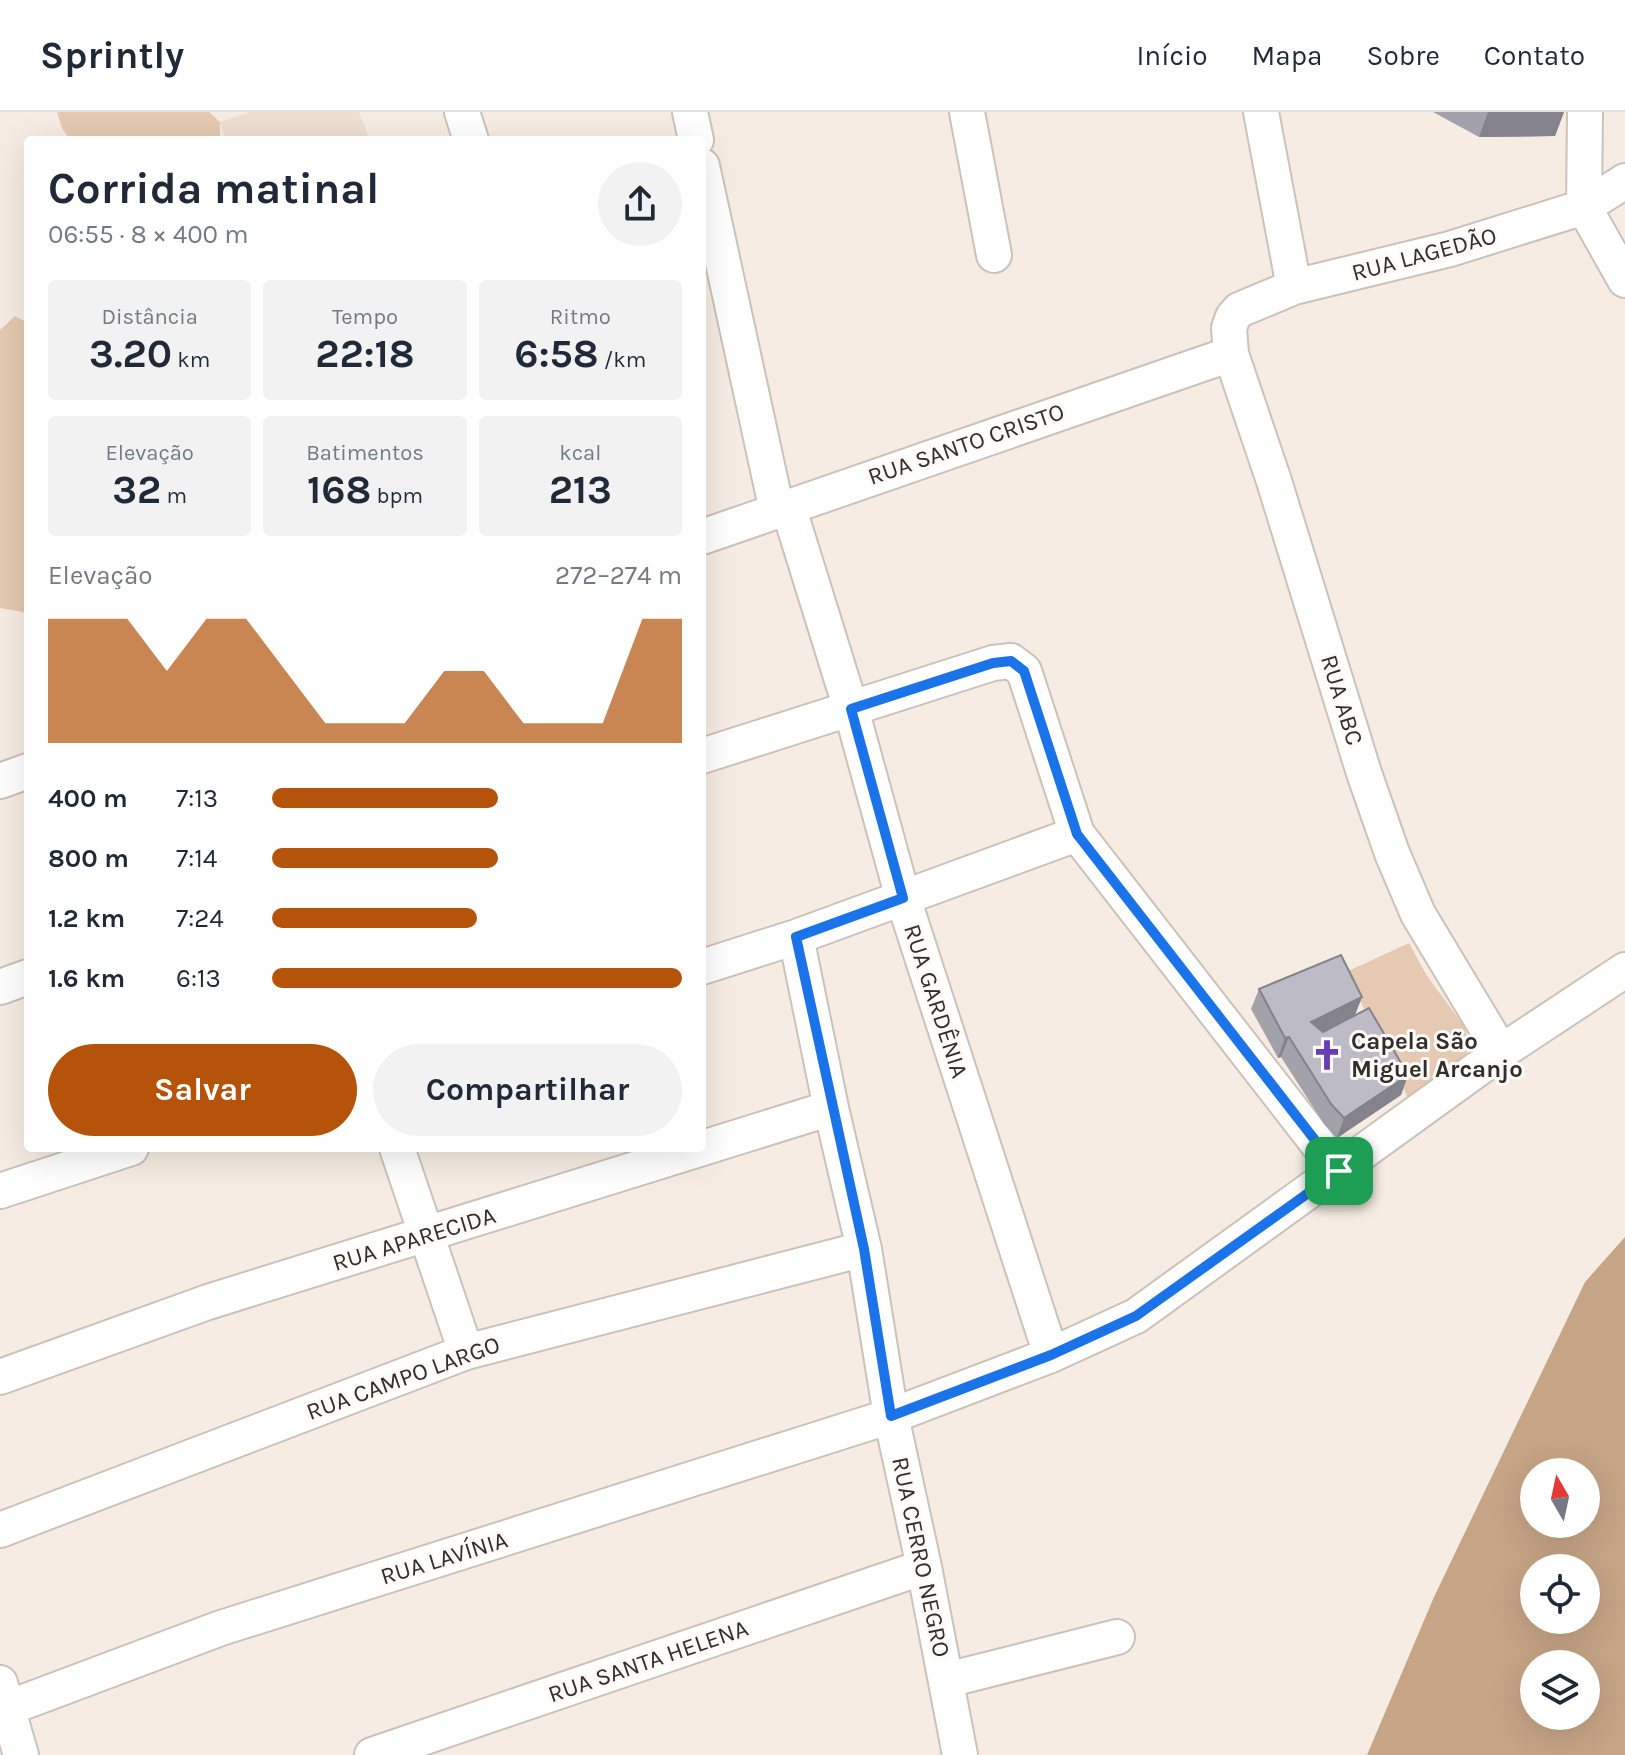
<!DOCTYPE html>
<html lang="pt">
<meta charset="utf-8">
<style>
:root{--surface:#fff;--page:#f2f2f3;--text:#1f2937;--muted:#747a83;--line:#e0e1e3;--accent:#b45309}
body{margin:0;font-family:Karla,sans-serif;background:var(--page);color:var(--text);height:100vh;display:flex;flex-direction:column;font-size:30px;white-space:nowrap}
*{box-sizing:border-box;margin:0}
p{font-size:26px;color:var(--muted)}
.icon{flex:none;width:44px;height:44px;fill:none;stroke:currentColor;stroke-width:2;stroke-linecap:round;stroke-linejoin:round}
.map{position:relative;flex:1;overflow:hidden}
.details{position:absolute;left:24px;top:24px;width:682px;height:1016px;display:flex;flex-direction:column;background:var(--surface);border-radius:8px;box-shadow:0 8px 32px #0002}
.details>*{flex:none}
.needle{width:52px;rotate:351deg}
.fabs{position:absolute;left:1520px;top:1346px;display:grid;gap:16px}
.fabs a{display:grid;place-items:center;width:80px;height:80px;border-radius:50%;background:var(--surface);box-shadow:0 8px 32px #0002;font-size:40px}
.pin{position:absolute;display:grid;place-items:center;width:68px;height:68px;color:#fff;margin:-34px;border-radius:16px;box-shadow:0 4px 12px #0006}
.round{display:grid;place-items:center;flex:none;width:84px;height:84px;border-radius:42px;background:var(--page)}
.overview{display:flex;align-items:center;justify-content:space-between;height:136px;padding:0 24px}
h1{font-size:44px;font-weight:700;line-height:60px}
.stats{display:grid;grid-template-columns:repeat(3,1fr);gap:12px;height:136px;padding:8px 24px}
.stats div{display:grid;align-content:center;border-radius:8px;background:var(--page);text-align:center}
.stats b{font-size:40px;font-weight:700}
.stats small{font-size:22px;font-weight:400}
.stats p{font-size:22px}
.chart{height:224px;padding:16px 24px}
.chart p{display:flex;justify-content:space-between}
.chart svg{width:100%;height:144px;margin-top:8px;fill:var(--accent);opacity:.7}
.button{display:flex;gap:16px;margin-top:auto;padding:16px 24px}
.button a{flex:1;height:92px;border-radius:48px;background:var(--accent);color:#fff;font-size:32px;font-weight:700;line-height:92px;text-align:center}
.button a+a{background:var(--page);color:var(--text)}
ul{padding:0 24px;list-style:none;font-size:26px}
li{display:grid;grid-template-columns:128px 96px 1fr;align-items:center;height:60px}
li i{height:20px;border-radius:10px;background:var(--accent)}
header{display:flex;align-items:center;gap:48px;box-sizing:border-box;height:112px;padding:0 40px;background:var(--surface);border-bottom:2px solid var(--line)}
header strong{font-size:38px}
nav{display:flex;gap:44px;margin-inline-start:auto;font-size:28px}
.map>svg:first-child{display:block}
.built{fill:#eeddd1}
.green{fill:#e5c9b2}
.water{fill:#c6a486;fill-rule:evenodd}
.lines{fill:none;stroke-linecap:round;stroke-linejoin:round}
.street-casing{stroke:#cbc2ba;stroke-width:38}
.street{stroke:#fff;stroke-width:34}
.wall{fill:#a3a1aa}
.shaded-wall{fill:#84838b}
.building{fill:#bdbbc6;stroke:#84838b;stroke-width:2}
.route-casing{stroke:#fff;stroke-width:16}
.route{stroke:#1a73e8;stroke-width:10}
.labels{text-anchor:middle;stroke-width:6;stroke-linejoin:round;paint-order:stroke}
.street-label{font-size:24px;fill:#322e2b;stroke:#fefaf7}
.poi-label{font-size:24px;font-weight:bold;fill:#322e2b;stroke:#fefaf7;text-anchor:start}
</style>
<header>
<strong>Sprintly</strong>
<nav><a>Início</a><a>Mapa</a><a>Sobre</a><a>Contato</a></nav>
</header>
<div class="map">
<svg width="1625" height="1643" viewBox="0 0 1625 1643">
<rect width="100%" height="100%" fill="#f6ece3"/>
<path class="built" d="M250 0H359L370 28H226L220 10Z"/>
<path class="green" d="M57 0H209L220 10V28H70L62 16Z
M15 204 28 211V501L0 496V218Z
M1409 831 1427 864 1464 914 1469 929 1464 951 1411 993 1381 926 1344 861Z"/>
<path class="water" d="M1625 1125V1643H1367L1434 1485 1585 1170ZM1534 1360H1586V1412H1534ZM1534 1456H1586V1508H1534ZM1534 1552H1586V1604H1534Z"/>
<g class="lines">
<defs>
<path id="street" d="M462 0 471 28
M690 0 696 28
M967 0 994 143
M1261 0 1294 175
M1585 0 1584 95 1625 168
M702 54 777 399
M788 394 851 597 903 786 1051 1243
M702 425 1231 242
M702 644 993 551 1011 549 1024 559 1077 722 1339 1059
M0 669 28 659
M796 825 831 996 864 1137 891 1304 924 1455 960 1643
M702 855 796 825 1077 722
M0 875 28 865
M1501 940 1418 802 1392 741 1364 661 1274 369 1231 242 1229 216 1233 205 1239 198 1294 175 1450 137 1584 95 1625 69
M397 1036 466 1240
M0 1079 131 1036
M0 1265 208 1190 831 996
M0 1418 466 1240 864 1137
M947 1568 1117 1525
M0 1571 21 1643
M0 1599 221 1516 891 1304 1051 1243 1136 1204 1501 940 1625 858
M372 1643 924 1455"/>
</defs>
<use href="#street" class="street-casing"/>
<use href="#street" class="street"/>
</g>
<path class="wall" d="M1433 0H1564L1555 24 1479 25Z
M1259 877 1362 885 1355 903 1408 963 1401 983 1337 1026 1324 1012 1281 945 1278 946 1251 897Z"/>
<path class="shaded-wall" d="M1488 0H1564L1555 24 1479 25Z
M1362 885 1354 905 1304 930 1311 910Z
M1289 925 1281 945 1278 946 1285 926Z
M1408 963 1401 983 1337 1026 1344 1006Z"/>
<path class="building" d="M1341 843 1362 885 1311 910 1323 920 1369 896 1408 963 1344 1006 1331 992 1289 925 1285 926 1259 877Z"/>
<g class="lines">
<defs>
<path id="route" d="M1011 549 1024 559 1077 722 1339 1059 1136 1204 1051 1243 891 1304 864 1137 796 825 903 786 851 597 993 551Z"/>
</defs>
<use href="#route" class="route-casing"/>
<use href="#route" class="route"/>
</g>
<defs>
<symbol id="church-bare" viewBox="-9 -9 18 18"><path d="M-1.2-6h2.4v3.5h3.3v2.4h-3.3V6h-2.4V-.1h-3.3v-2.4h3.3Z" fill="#673db5" stroke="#fefaf7" stroke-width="2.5" paint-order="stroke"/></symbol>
</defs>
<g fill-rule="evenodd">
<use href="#church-bare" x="1305" y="921" width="44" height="44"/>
</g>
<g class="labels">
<g class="street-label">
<text transform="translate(1424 142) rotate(-15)" y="8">RUA LAGEDÃO</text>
<text transform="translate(966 332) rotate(-19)" y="8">RUA SANTO CRISTO</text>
<text transform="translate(1342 588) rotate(73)" y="8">RUA ABC</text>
<text transform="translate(936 889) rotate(72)" y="8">RUA GARDÊNIA</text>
<text transform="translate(414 1127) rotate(-17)" y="8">RUA APARECIDA</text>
<text transform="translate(403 1266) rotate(-20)" y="8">RUA CAMPO LARGO</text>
<text transform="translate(921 1445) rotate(78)" y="8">RUA CERRO NEGRO</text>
<text transform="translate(444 1446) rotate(-17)" y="8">RUA LAVÍNIA</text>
<text transform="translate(648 1549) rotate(-19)" y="8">RUA SANTA HELENA</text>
</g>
<g class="poi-label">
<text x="1351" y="937">Capela São<tspan x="1351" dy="28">Miguel Arcanjo</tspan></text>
</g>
</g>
</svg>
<div class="fabs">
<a><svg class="needle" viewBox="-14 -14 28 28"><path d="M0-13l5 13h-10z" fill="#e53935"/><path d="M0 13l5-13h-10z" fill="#747a83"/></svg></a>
<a><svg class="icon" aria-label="locate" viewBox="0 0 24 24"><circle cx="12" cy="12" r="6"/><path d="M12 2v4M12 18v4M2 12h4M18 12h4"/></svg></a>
<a><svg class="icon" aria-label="layers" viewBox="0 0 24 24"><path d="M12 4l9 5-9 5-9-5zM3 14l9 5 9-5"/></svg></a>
</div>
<div class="pin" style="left:1339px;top:1059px;background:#1e9e55"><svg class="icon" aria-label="arrive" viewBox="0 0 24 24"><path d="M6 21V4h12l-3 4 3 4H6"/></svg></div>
<section class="details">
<div class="overview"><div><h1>Corrida matinal</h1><p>06:55 · 8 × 400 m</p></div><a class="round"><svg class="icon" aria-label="share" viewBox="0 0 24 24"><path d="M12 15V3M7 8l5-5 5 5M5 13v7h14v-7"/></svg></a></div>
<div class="stats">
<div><p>Distância</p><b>3.20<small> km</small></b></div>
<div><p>Tempo</p><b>22:18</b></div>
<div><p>Ritmo</p><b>6:58<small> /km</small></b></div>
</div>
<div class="stats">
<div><p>Elevação</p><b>32<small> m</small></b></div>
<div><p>Batimentos</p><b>168<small> bpm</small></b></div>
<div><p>kcal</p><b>213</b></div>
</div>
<div class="chart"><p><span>Elevação</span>272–274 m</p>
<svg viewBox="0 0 160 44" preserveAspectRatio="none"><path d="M0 44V6L10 6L20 6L30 22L40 6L50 6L60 22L70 38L80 38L90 38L100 22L110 22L120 38L130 38L140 38L150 6L160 6V44z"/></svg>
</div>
<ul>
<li><b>400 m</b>7:13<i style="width:55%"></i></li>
<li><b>800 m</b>7:14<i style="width:55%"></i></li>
<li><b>1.2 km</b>7:24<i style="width:50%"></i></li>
<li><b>1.6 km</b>6:13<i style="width:100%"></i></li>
</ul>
<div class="button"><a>Salvar</a><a>Compartilhar</a></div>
</section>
</div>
